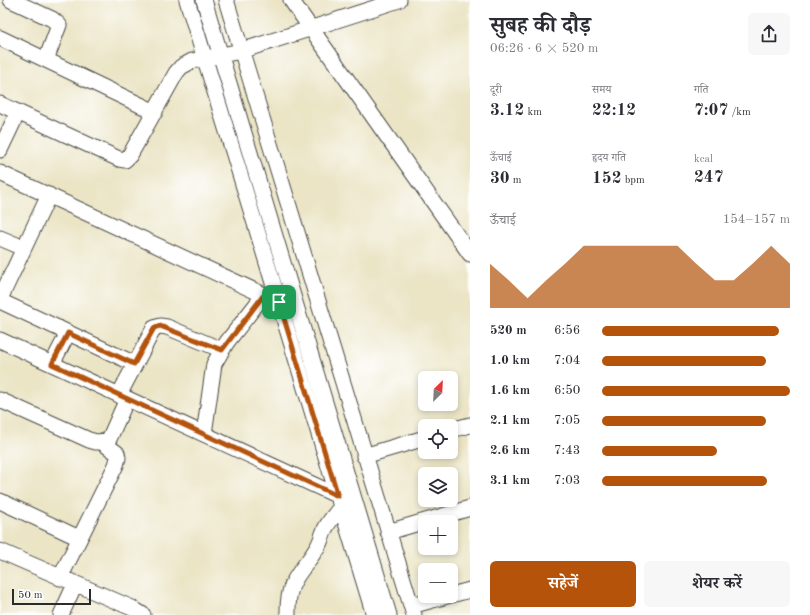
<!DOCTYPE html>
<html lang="hi">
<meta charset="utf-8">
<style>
:root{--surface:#fff;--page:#f7f7f7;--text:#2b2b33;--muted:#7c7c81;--accent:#b45309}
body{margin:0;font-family:"Old Standard TT","Noto Serif Devanagari",serif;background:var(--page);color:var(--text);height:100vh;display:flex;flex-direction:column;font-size:15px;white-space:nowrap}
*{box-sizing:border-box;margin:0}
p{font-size:13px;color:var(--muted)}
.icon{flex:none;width:22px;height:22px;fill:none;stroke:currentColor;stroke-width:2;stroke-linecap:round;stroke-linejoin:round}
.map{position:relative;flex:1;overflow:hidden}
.sheet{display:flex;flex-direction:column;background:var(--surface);width:340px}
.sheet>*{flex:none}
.needle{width:26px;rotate:24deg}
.buttons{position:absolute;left:418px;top:371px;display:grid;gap:8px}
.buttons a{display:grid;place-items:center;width:40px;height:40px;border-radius:6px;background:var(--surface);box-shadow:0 2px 6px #0003;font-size:20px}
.scale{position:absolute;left:12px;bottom:10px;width:79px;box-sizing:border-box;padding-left:4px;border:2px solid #2b2b2b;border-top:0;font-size:11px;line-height:14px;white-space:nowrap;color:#2b2b2b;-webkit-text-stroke:3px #fff;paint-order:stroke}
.pin{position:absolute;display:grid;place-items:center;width:34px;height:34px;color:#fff;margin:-17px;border-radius:8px;box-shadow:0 2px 6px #0006}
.round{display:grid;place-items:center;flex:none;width:42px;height:42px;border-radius:6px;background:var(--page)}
.overview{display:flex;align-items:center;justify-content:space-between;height:68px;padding:0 20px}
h1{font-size:22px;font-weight:700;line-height:30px}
.metrics{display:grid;grid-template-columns:repeat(3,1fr);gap:6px;height:68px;padding:4px 20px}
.metrics div{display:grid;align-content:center}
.metrics b{font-size:17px;font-weight:700}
.metrics small{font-size:11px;font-weight:400}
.metrics p{font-size:11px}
.chart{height:112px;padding:8px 20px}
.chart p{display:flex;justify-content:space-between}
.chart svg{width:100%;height:72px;margin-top:4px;fill:var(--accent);opacity:.7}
.button{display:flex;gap:8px;margin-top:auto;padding:8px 20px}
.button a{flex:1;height:46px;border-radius:6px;background:var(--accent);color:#fff;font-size:16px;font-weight:700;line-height:46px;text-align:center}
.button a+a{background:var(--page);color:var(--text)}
ul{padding:0 20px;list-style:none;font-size:13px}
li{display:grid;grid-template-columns:64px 48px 1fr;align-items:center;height:30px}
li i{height:10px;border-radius:5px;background:var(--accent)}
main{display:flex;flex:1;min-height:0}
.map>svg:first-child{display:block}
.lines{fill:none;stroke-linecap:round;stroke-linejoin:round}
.minor-casing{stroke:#484742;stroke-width:17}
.minor{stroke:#fff;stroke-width:15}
.route-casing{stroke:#fff;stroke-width:8}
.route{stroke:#b45309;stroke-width:5}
</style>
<main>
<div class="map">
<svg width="470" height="615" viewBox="0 0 470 615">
<rect width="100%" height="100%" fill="#fff"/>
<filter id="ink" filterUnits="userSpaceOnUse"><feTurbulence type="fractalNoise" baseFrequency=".025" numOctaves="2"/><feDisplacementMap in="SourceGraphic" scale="8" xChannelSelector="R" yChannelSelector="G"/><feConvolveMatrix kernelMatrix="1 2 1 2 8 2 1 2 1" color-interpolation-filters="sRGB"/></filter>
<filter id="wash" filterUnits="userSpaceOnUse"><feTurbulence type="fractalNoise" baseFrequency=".012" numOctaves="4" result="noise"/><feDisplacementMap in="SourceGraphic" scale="16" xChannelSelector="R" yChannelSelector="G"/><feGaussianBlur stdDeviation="0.9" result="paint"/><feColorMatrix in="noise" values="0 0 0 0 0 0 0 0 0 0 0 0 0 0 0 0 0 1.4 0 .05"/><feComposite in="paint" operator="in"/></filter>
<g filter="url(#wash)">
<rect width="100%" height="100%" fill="#ebe5c6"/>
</g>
<g filter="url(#ink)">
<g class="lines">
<defs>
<path id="minor" d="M11 0 52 19 59 25 46 60
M187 0 374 615
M204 0 389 615
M226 0 414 615
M291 0 470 254
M0 38 155 112
M0 104 119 159 125 160 130 155 176 73 181 67 192 61 241 51 399 0
M0 150 18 112
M0 173 279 302
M0 238 24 248
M0 299 49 195
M0 301 135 364
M0 340 338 496
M52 364 68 333
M119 395 154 328 160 326 167 327 222 350
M0 400 89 440 96 442 107 441 110 437 127 399
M451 430 470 425
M204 434 214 364 227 342 263 296
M364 456 425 438
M0 501 79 538
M388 532 470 508
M0 551 132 608 143 615
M60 578 116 465 118 458 117 453 103 443
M451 595 470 590
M411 606 447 596
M61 615 75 584
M288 615C287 577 301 575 318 546 321 541 322 535 325 529 329 521 335 514 341 507"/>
</defs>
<use href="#minor" class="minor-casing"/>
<use href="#minor" class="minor"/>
</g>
</g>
<g class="lines" filter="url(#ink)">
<defs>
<path id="route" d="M263 296 279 302 338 496 52 364 68 333 134 364 154 328 160 326 222 350Z"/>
</defs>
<use href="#route" class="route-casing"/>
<use href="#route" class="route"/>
</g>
</svg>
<div class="buttons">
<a><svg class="needle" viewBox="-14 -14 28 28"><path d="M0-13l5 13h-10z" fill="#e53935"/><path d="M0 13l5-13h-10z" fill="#7c7c81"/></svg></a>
<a><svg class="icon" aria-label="locate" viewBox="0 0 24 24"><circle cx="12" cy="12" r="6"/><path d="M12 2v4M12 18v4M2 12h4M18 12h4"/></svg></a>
<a><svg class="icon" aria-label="layers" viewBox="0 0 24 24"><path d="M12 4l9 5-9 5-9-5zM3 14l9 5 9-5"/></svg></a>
<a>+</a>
<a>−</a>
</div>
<div class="scale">50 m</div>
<div class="pin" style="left:279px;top:302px;background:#1e9e55"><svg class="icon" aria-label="arrive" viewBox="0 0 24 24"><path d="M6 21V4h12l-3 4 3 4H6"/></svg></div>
</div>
<section class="sheet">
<div class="overview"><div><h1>सुबह की दौड़</h1><p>06:26 · 6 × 520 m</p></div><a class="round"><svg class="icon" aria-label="share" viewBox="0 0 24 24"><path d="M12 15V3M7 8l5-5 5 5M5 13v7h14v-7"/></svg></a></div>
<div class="metrics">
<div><p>दूरी</p><b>3.12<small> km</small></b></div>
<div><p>समय</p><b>22:12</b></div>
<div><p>गति</p><b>7:07<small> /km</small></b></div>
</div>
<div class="metrics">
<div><p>ऊँचाई</p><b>30<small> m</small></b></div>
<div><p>हृदय गति</p><b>152<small> bpm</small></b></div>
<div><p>kcal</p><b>247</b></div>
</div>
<div class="chart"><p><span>ऊँचाई</span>154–157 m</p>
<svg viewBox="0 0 160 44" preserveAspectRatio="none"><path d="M0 44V17L10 27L20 38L30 27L40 17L50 6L60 6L70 6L80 6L90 6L100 6L110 17L120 27L130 27L140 17L150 6L160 17V44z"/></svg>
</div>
<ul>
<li><b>520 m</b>6:56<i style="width:94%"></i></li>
<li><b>1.0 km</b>7:04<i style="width:87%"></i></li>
<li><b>1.6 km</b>6:50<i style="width:100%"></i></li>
<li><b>2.1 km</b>7:05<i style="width:87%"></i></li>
<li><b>2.6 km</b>7:43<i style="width:61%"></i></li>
<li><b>3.1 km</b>7:03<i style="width:88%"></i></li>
</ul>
<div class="button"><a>सहेजें</a><a>शेयर करें</a></div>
</section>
</main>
